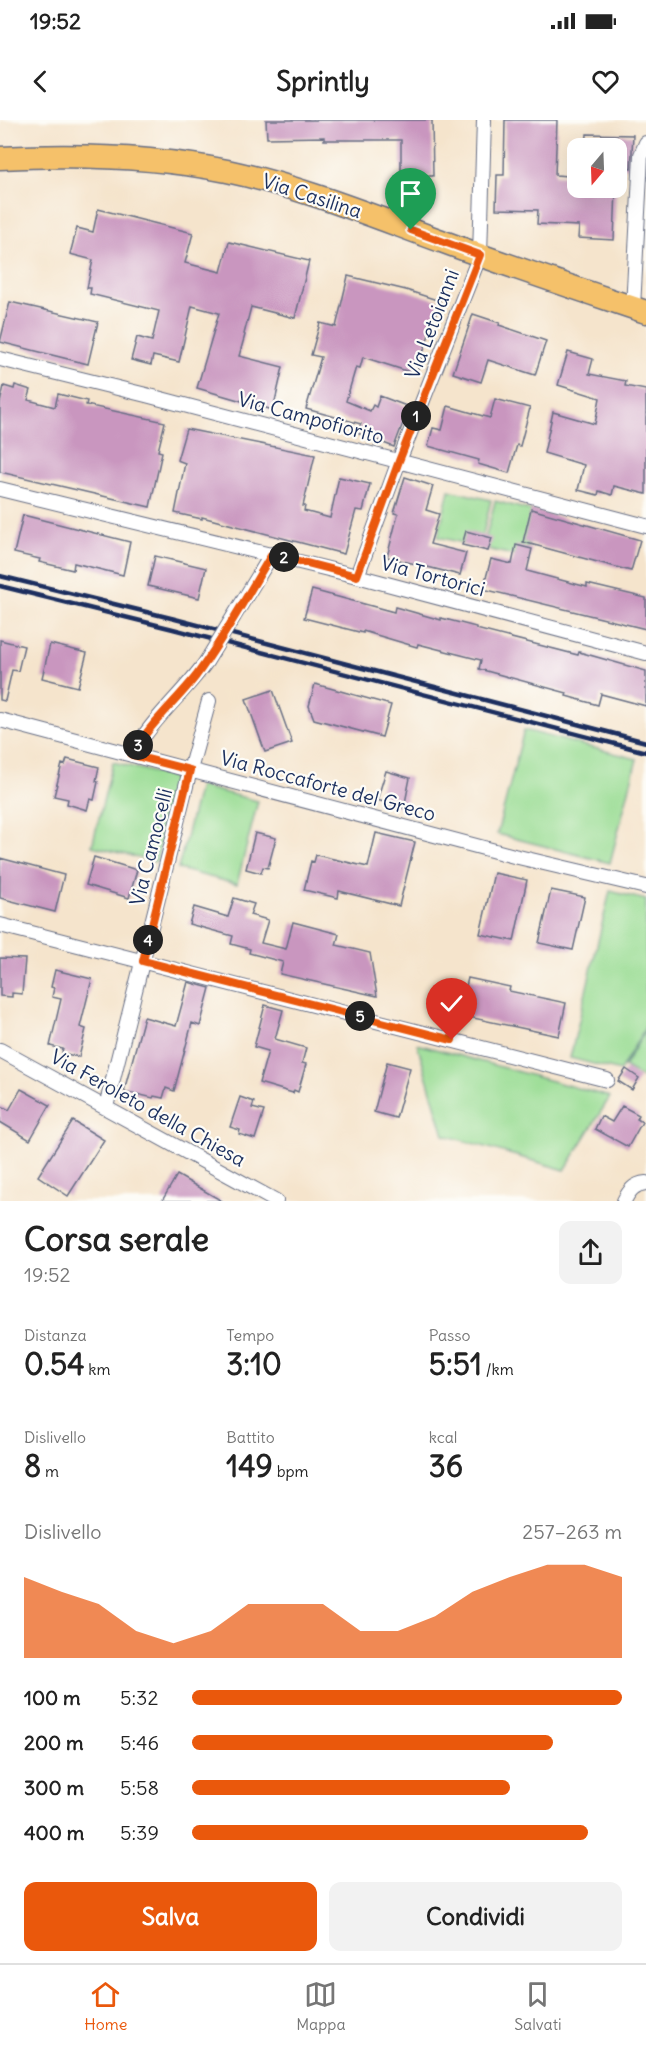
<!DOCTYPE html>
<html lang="it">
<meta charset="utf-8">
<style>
:root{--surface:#fff;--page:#f2f2f2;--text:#222;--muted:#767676;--line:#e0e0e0;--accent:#ea580c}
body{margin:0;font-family:Delius,sans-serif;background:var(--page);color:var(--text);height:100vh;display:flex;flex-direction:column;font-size:22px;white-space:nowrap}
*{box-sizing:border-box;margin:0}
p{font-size:20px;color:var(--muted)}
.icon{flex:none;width:33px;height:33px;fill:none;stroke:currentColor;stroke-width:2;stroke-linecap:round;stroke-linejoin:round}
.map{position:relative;height:1081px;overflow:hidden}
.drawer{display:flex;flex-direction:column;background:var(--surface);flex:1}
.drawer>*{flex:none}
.needle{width:39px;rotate:199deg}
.buttons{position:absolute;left:567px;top:18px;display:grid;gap:12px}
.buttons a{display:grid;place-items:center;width:60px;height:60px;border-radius:12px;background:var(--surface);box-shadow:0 6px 24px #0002;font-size:30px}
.pin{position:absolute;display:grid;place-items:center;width:51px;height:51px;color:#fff;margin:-62px -26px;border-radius:50% 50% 50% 0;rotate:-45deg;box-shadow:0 0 6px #0007}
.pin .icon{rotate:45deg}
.km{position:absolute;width:30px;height:30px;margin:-15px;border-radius:50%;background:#222;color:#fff;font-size:16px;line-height:30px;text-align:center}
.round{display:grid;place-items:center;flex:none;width:63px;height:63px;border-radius:12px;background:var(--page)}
.overview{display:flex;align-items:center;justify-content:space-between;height:102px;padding:0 24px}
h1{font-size:33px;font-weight:800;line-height:45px}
.figures{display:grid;grid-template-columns:repeat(3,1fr);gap:9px;height:102px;padding:6px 24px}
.figures div{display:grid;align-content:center}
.figures b{font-size:30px;font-weight:800}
.figures small{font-size:16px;font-weight:400}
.figures p{font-size:16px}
.chart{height:168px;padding:12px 24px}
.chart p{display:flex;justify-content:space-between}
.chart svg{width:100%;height:108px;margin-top:6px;fill:var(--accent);opacity:.7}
.action{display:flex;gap:12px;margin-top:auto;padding:12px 24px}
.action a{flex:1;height:69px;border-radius:12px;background:var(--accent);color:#fff;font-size:24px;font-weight:800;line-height:69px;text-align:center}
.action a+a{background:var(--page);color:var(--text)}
ul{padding:0 24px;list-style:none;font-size:20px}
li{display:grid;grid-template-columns:96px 72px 1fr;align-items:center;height:45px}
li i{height:15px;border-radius:8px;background:var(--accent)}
.status{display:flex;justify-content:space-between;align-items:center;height:42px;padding:0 30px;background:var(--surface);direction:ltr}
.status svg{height:16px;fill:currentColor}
header{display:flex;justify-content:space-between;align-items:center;height:78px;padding:0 24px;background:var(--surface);font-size:27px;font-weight:800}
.dock{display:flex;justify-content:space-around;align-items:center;height:84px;border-top:2px solid var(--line);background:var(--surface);font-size:16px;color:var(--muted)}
.dock a{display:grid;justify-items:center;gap:3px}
.dock .on{color:var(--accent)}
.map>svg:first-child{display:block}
.green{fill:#9bdd95;stroke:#5b867a;stroke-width:1.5}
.building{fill:#c996bf}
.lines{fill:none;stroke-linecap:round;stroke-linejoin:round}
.street-casing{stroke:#676e84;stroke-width:16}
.primary-casing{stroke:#676e84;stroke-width:25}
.street{stroke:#fff;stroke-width:14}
.primary{stroke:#f5c16b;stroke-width:22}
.rail{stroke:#1b2f5e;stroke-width:4.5}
.street-bridge-casing{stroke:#676e84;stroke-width:16;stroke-linecap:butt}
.street-bridge{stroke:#fff;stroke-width:14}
.route-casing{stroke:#fff;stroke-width:12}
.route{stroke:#ea580c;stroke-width:8}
.labels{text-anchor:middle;stroke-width:4.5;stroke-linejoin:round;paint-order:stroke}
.street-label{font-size:20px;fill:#1b2f5e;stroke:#fdfcf7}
</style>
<div class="status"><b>19:52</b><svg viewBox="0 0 49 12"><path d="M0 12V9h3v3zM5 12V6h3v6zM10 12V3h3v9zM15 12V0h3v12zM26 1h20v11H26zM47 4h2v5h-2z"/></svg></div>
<header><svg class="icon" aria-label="back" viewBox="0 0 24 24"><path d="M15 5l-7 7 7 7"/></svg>Sprintly<svg class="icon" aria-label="heart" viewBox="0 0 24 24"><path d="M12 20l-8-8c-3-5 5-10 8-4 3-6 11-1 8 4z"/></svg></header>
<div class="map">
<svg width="646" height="1081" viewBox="0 0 646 1081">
<rect width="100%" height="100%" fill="#fdfcf7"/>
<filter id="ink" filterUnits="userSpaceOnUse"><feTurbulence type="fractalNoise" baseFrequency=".0167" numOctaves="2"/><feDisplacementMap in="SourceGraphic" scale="12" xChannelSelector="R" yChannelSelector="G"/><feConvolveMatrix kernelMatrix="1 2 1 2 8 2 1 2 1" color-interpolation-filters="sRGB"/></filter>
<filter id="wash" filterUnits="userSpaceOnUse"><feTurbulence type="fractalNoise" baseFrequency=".008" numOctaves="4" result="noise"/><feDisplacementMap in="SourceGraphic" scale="24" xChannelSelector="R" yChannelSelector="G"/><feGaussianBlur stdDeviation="1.35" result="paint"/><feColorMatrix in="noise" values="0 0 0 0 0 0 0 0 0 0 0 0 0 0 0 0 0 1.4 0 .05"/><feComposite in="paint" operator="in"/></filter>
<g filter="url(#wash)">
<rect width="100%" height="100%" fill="#f5e4cc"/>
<path class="green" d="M449 370 491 380 480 427 438 417Z
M495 381 537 392 525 438 483 428Z
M524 610 637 639 610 743 497 714Z
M113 642 172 657 176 664 156 742 92 726Z
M199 666 258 681 237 764 178 749Z
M610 771 646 780V906L620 951 570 938Z
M646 909V960L624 947Z
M417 924 610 977 565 1050 444 1015Z"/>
<g id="blocks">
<path class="building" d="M266 0H432L433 56H418V59H401V20H324V17L267 18Z
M505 0H557L555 55 569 56V67L616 69 614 120 578 118 579 106 537 104 538 90 496 89 497 55H504Z
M587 14 633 15 631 48 616 47V28H586Z
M98 89 193 113 185 143 221 152 229 122 309 141 295 198 251 187 244 214 245 215 239 236 283 247 273 290 197 268 219 193 192 186 179 242 153 236 151 245 131 240 137 217 152 221 159 191 90 174 91 168H87L93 140 70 134 77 108 93 112Z
M348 156 406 170 440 181 416 254 363 237 360 248 356 247 346 281 370 291 373 285 376 287 380 276 409 287 394 327 357 313 361 304 306 289 321 237 311 235 320 203 336 207Z
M10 182 98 202 88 244 0 222Z
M473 194 500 203 499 205 546 221 535 255 488 240 481 262 453 253Z
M568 232 593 239 589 254 626 261 625 266 646 270V374L614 366 612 375 599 371 598 375 578 370 584 345 544 333 553 292 595 304 600 278 558 265Z
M15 265 31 270 28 280 55 287 58 274 87 281 86 285 165 302 158 331 162 332 150 387 0 352V283L4 266 14 269Z
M495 279 530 288 520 326 517 325 509 353 478 344 479 340 428 326 433 308 442 310 448 286 490 298Z
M186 309 315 335 303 386H305L304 391 330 398 339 357 370 364 363 391 356 390 344 434 202 397V399L175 393 185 343 177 340Z
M405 357 433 366 426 390 439 394 430 424 466 433 460 455 387 437 398 394 394 393Z
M531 389 640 420 631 451 523 422Z
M23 395 130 422 123 455 74 443 73 450 39 442 40 439 14 433Z
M466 411 492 418 488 431 462 425Z
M516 425 532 429 527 451 587 467V464L646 478V509L483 469 491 439 512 444Z
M155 436 206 448 199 478 148 466Z
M312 470 394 492 395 487 441 500V498L476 507V509L535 524 578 535 579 532 646 551V586L601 574 598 585 566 576 567 573 479 549 481 540 418 524 417 527 363 511V513L304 498Z
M0 520 24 526 18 551 12 550 5 581 0 580Z
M50 524 87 533 78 567 42 558Z
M315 564 391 585 382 617 314 599 309 586Z
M273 570 292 623 265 632 246 579Z
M67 639 99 647 96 661 98 662 94 680 90 679 87 690 67 684 68 679 54 676 62 644 65 645Z
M386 651 410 658 404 688 377 680Z
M255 713 276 718 268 748 263 747 261 753 246 749Z
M376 713 415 722 399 786 339 771 338 778 304 770 311 741 314 742 316 735 368 747Z
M94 737 137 750 129 778 86 765Z
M0 738 64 755 55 792 0 778Z
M494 753 527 760 514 821 480 814Z
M551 770 585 777 573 830 539 823Z
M234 778 254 784 250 795 268 800 261 823 286 829 293 802 339 814 336 825 370 833 377 876 280 854 283 842 249 833 250 829 231 824 233 816 189 804 194 787 228 797Z
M0 838 25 839 22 874 12 873V877L0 876Z
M55 850 92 859 80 907 86 909 79 937 62 933 63 929 50 926 61 879 52 877 54 868 51 867Z
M468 858 510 867 509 871 566 883 559 916 459 895Z
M188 862 210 868 200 906 192 903 174 971 166 968 163 978 154 976 153 978 124 971 144 897 176 906Z
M265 885 283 890 275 919 306 928 302 943 306 944 298 972 294 970 293 973 259 963 268 931 254 927Z
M387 942 410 948 396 998 374 992Z
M626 949 639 958 632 970 618 961Z
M21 969 50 985 30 1020 0 1002V985L9 990Z
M240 977 254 982 252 988 264 991 255 1019 239 1014 240 1010 230 1007Z
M622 986 639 995 637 999 642 1002 628 1027 595 1009 601 996 612 1002Z
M73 1001 104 1020 68 1076 38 1056Z
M177 1055 222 1081H162Z"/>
</g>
</g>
<g filter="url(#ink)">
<use href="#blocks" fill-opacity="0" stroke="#676e84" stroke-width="1.5"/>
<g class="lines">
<defs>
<path id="street" d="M633 188 641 35 646 23
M0 239 146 275 646 406
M0 369 357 456 646 533
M357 456 399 341 480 135 484 0
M234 496 272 434
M0 600 514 736 646 767
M132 635C151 600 183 574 206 542
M0 805 607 960
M0 930 276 1081
M106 987 190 650 209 581
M624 1081C629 1071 634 1064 646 1063"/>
<path id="primary" d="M0 38C76 34 152 36 227 51 302 67 372 96 444 122 511 147 578 169 646 192"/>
</defs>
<use href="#street" class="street-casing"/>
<use href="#primary" class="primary-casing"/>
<use href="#street" class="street"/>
<use href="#primary" class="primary"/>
<path class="rail" d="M0 456 175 499 646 622
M0 466 173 509 646 632"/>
<defs>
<path id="street-bridge" d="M206 542 234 496"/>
</defs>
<use href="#street-bridge" class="street-bridge-casing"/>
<use href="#street-bridge" class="street-bridge"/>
</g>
</g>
<g class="lines" filter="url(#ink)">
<defs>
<path id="route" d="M411 110 480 135 399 341 357 456 272 434C247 475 224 518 196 556 175 583 149 604 132 635L190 650 143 841 452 920"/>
</defs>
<use href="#route" class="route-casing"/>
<use href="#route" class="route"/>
</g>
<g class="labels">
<g class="street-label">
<text transform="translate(312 76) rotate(18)" y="7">Via Casilina</text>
<text transform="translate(432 204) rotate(-69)" y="7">Via Letoianni</text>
<text transform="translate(311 298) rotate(15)" y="7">Via Campofiorito</text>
<text transform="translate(433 456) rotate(15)" y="7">Via Tortorici</text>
<text transform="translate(328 666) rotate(15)" y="7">Via Roccaforte del Greco</text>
<text transform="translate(151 727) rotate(-76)" y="7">Via Camocelli</text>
<text transform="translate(148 988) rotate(29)" y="7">Via Feroleto della Chiesa</text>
</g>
</g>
</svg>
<div class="buttons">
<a><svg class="needle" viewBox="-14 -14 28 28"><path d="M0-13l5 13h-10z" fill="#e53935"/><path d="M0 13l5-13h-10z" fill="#767676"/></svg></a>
</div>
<div class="pin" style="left:411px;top:110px;background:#1e9e55"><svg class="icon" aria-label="arrive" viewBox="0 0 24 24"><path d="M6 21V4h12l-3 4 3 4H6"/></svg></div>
<div class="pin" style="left:452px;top:920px;background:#d93025"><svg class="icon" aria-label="check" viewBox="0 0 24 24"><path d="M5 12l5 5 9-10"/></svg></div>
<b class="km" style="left:416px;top:296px">1</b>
<b class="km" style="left:284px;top:437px">2</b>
<b class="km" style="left:138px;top:625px">3</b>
<b class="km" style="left:148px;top:820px">4</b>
<b class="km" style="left:360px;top:896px">5</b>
</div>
<section class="drawer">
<div class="overview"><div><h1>Corsa serale</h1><p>19:52</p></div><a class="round"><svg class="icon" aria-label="share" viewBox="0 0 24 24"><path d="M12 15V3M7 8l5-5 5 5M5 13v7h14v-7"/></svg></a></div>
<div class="figures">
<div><p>Distanza</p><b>0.54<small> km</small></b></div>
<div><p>Tempo</p><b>3:10</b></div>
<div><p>Passo</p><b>5:51<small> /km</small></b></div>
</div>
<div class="figures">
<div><p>Dislivello</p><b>8<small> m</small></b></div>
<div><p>Battito</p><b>149<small> bpm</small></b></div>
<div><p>kcal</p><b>36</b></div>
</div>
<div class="chart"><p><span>Dislivello</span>257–263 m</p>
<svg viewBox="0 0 160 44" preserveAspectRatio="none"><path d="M0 44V11L10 17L20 22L30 33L40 38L50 33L60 22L70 22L80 22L90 33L100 33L110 27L120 17L130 11L140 6L150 6L160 11V44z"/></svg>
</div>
<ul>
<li><b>100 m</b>5:32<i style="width:100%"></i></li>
<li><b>200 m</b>5:46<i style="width:84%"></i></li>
<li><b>300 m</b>5:58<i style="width:74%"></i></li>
<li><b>400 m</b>5:39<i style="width:92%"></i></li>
</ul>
<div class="action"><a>Salva</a><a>Condividi</a></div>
</section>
<nav class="dock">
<a class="on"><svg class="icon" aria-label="home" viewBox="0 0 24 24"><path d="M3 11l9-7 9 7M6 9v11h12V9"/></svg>Home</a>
<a><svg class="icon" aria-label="map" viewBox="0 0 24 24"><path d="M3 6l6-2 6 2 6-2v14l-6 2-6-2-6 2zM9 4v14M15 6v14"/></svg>Mappa</a>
<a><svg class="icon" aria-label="saved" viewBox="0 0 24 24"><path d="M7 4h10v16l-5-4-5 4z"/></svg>Salvati</a>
</nav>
